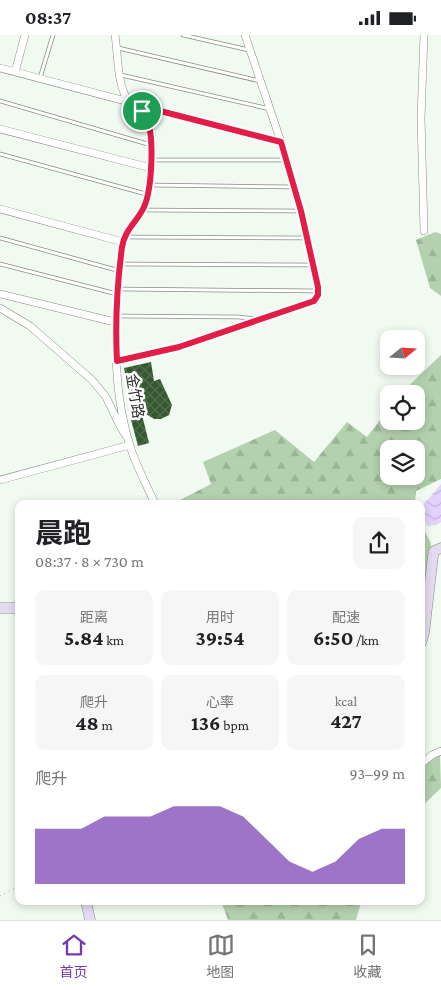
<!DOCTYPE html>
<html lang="zh">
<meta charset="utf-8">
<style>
:root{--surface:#fff;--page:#f6f6f6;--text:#202124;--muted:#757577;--line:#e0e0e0;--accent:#743ab0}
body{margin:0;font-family:"Crimson Pro","Noto Sans SC",serif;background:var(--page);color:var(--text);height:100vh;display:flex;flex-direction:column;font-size:19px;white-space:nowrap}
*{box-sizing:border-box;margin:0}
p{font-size:16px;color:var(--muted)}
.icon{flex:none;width:28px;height:28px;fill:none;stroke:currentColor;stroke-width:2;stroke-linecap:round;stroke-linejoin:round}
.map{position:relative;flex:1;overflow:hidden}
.drawer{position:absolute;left:15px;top:465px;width:410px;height:405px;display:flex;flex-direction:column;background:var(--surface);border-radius:10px;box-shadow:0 2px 8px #0003}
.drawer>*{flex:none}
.needle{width:32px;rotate:72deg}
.controls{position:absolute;left:380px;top:295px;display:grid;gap:10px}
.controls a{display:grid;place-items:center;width:45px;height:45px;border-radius:10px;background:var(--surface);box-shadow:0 2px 8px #0003;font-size:25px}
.pin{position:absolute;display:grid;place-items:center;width:42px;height:42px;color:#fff;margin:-21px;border:2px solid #fff;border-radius:50%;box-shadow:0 1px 5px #0007}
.round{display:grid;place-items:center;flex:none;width:52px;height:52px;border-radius:10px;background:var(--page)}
.headline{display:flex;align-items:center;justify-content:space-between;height:85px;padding:0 20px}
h1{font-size:28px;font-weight:700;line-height:38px}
.stats{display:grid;grid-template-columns:repeat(3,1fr);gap:8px;height:85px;padding:5px 20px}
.stats div{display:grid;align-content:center;border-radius:10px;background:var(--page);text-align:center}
.stats b{font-size:21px;font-weight:700}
.stats small{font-size:14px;font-weight:400}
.stats p{font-size:14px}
.chart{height:140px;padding:10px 20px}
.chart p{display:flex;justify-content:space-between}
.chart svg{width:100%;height:90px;margin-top:5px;fill:var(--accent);opacity:.7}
.status{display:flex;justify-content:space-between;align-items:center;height:35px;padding:0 25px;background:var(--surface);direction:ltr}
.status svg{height:14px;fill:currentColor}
.menu{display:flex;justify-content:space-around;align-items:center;height:70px;border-top:1px solid var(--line);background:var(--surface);font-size:14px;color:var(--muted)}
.menu a{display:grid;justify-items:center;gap:2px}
.menu .on{color:var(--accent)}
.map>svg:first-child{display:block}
.forest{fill:url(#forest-firs);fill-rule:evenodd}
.water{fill:url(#water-waves)}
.building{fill:url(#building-cross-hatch)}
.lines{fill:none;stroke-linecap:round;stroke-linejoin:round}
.lane-casing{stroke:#858e84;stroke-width:4.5}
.street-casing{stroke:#858e84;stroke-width:8}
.secondary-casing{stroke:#858e84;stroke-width:11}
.path{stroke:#9fa69e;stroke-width:1;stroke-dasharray:1 4;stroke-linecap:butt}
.lane{stroke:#fff;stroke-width:3}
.street{stroke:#fff;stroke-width:7}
.secondary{stroke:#e4daf2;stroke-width:10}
.route-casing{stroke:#fff;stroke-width:10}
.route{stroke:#e11d48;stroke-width:6}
.labels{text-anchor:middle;stroke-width:5;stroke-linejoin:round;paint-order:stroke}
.street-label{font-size:15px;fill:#2b2e2a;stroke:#fff}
</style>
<div class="status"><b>08:37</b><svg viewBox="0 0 49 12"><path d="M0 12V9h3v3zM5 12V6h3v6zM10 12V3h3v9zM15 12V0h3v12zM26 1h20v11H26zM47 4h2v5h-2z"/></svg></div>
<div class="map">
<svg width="441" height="885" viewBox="0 0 441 885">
<defs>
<pattern id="forest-firs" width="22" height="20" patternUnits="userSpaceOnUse" patternTransform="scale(1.25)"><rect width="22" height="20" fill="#b3d1ae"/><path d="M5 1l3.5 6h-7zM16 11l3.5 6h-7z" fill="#9ab496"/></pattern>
<pattern id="water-waves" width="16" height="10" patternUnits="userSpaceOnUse" patternTransform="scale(1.25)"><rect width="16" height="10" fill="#e2d2fc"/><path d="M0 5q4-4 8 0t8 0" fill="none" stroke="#c2b5d8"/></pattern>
<pattern id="building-cross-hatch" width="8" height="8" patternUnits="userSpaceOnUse" patternTransform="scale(1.25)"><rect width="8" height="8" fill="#365831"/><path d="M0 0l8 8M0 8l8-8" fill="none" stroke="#516d4d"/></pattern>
</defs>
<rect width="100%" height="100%" fill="#f1faf0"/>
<path class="forest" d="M435 197 441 199V261L430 253 416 205Z
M441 320V444L416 456 415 469H177L176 467 211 449 203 427 275 395 314 427 347 387 367 402 389 373V386H416V359H400ZM389 414H416V441H389Z
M421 488 431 509 421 568Z
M440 720 441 753 421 772V732Z
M221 866H365L360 871 356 885H228Z"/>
<path class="water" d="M441 449V487L436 490 428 491 421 479V472Z"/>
<path class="building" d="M151 327 154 346 160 344 172 370 171 373 169 380 161 384H154L141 376 149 408 138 411 130 381 133 380 124 333Z"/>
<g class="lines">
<defs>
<path id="lane" d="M183 0 249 15
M118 13 260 46
M121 40 270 74
M40 43 53 0
M0 66 151 110
M0 119 146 159
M152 125H286
M150 150 294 152
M144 175 300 176
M125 202 306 203
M0 203 120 236
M0 229 117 259
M122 229 313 230
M119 254 318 256
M118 281 239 282 256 284"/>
<path id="street" d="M115 0C118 19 117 43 125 60 129 67 135 70 141 75 152 85 153 108 152 122 151 136 149 162 143 174 136 187 125 195 122 210 120 221 120 233 119 244 114 301 113 362 132 417 138 434 147 451 155 469
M0 33 281 107
M15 37 25 0
M0 94 151 133
M0 174 123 207
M424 196 421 83 424 0
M0 259 115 287
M0 273 30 291 92 345 106 362 120 391 126 401
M117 326C184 314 249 288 314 266L318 259V252L301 176 280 104 245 0
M0 445 130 410
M421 729 432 720 441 716"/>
<path id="secondary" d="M0 573H19
M421 608 424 598 433 521 434 516 441 513
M86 866 90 885"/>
</defs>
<use href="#lane" class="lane-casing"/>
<use href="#street" class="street-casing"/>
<use href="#secondary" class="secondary-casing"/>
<path class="path" d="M0 861 19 851"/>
<use href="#lane" class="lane"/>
<use href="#street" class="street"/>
<use href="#secondary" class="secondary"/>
</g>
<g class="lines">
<defs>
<path id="route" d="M133 69 281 107 301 176 318 252V260L314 266 179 312 117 326C115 288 117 250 122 212 125 194 137 187 144 172 152 154 155 100 146 82 143 76 138 73 133 69Z"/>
</defs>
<use href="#route" class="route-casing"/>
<use href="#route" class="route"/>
</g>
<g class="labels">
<g class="street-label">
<text transform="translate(135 361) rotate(81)" y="5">金竹路</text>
</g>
</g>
</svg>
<div class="controls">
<a><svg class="needle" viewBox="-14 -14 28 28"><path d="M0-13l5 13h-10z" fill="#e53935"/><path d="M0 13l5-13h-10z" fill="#757577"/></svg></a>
<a><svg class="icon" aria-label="locate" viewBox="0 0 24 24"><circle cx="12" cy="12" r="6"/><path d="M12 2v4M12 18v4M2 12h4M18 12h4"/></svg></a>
<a><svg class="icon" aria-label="layers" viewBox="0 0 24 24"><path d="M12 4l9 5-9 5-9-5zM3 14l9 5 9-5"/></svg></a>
</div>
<div class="pin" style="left:142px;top:76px;background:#1e9e55"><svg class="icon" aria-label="arrive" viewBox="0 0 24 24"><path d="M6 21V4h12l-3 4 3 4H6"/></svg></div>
<section class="drawer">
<div class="headline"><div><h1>晨跑</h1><p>08:37 · 8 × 730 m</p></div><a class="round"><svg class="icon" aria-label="share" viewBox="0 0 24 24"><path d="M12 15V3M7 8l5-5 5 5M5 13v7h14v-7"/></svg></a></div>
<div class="stats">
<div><p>距离</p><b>5.84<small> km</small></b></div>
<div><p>用时</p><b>39:54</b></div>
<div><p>配速</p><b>6:50<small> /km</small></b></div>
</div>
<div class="stats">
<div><p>爬升</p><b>48<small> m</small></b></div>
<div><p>心率</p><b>136<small> bpm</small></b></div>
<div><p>kcal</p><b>427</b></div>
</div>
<div class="chart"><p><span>爬升</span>93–99 m</p>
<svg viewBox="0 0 160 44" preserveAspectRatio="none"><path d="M0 44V17L10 17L20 17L30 11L40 11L50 11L60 6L70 6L80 6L90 11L100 22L110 33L120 38L130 33L140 22L150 17L160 17V44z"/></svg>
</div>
</section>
</div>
<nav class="menu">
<a class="on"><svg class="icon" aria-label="home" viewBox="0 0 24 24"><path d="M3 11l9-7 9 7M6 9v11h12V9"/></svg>首页</a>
<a><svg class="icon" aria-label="map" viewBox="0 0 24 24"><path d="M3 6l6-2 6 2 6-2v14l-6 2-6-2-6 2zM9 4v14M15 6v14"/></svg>地图</a>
<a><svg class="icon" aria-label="saved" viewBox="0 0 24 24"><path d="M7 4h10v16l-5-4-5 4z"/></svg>收藏</a>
</nav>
